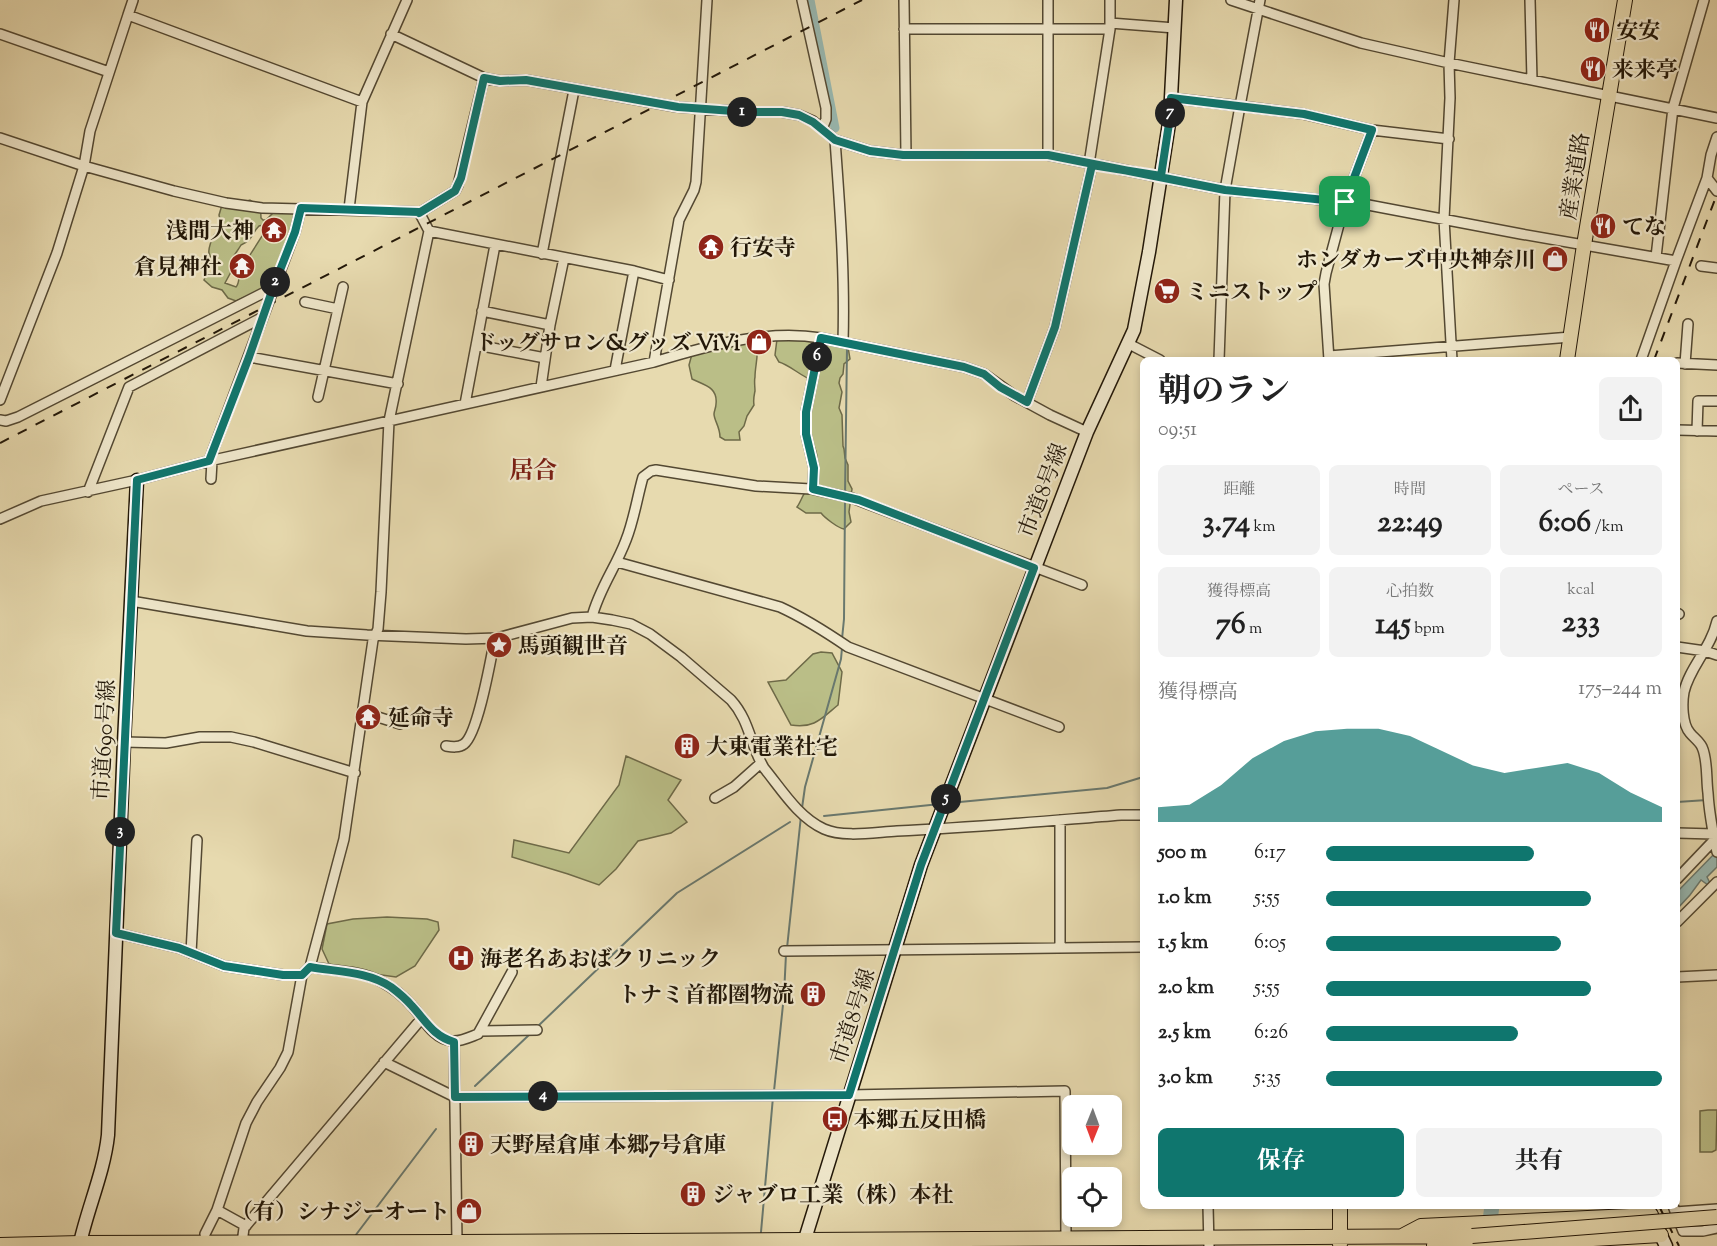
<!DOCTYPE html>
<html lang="ja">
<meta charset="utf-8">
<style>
:root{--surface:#fff;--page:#f2f2f2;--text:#222;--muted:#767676;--accent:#0f766e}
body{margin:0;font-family:"Sorts Mill Goudy","Noto Serif JP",serif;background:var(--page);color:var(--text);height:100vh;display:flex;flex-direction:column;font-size:22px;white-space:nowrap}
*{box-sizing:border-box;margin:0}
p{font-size:20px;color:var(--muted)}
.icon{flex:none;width:33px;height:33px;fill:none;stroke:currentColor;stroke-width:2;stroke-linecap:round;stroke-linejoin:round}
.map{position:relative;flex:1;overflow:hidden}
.side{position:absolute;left:1140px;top:357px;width:540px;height:852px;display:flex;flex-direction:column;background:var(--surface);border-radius:9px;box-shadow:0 3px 9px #0003}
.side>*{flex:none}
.needle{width:39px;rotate:181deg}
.buttons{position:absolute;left:1062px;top:1095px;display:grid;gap:12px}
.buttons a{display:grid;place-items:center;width:60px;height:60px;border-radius:9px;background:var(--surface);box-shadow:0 3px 9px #0003;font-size:30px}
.pin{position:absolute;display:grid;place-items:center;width:51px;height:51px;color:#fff;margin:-26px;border-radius:12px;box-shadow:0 3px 9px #0006}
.km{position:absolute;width:30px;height:30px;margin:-15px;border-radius:50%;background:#222;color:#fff;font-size:16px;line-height:30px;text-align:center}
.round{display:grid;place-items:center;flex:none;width:63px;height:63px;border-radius:9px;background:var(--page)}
.summary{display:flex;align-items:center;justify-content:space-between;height:102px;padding:0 18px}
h1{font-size:33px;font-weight:700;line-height:45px}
.stats{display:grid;grid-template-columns:repeat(3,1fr);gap:9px;height:102px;padding:6px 18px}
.stats div{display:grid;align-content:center;border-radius:9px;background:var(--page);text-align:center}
.stats b{font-size:30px;font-weight:700}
.stats small{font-size:16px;font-weight:400}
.stats p{font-size:16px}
.chart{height:168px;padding:12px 18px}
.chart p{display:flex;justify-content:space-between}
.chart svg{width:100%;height:108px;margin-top:6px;fill:var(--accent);opacity:.7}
.action{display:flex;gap:12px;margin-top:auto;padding:12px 18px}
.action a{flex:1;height:69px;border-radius:9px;background:var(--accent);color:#fff;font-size:24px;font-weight:700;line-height:69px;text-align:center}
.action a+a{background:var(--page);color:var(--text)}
ul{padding:0 18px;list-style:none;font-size:20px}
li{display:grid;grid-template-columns:96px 72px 1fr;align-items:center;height:45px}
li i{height:15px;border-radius:8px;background:var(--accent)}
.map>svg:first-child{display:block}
.green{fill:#babe87;stroke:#6e6a48;stroke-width:1.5;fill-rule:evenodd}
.water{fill:#98b9b2;stroke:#69786e;stroke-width:1.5}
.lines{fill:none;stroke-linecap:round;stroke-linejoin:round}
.stream{stroke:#69786e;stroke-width:2}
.canal{stroke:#98b9b2;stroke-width:9}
.river{stroke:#98b9b2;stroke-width:15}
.street-casing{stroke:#534832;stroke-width:12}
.secondary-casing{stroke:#221708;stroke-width:15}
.primary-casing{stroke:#221708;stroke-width:16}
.street{stroke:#efe7cb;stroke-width:9}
.secondary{stroke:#efe7cb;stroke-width:12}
.primary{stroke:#e7daaf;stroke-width:14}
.rail{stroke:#221708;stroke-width:2;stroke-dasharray:10 10;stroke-linecap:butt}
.primary-bridge-casing{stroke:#221708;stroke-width:16;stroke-linecap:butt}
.primary-bridge{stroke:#e7daaf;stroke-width:14}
.route-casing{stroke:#fff;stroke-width:12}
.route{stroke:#0f766e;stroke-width:8}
.labels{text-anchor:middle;stroke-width:4.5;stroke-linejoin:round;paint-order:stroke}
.poi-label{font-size:22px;font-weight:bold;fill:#221708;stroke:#efe7cb;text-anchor:start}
.street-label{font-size:22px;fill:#221708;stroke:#efe7cb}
.neighbourhood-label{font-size:24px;font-weight:bold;fill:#7a1f14;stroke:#efe7cb}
</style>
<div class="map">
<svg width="1717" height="1246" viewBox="0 0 1717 1246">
<rect width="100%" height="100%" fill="#e7daaf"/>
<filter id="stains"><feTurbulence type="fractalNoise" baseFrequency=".00333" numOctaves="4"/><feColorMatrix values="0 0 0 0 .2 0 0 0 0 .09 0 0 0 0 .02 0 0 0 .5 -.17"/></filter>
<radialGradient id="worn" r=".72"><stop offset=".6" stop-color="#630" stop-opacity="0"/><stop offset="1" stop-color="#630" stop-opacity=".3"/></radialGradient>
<path class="green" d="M250 200C259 206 261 207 261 218L263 220H266L274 212 290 209 298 215 278 276 266 288 236 301 228 298 222 290 212 287 204 280 206 275C225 269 211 263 209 253 208 249 212 238 214 235 216 232 219 230 222 228L219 215 222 205 241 203ZM263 225 266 228 264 233 241 269C238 276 240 283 236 287L225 283 232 270C228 260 236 254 241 245 253 240 251 234 259 226Z
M753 339C761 351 755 363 755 377 754 381 755 387 755 391 754 396 753 399 754 405L747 416 744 426 739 432 740 440H725L720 437C720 427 714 420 714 414 714 411 716 408 716 404 718 387 704 385 692 379L689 365 692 354Z
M777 339 826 341 848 347 850 359 844 364 843 374 840 378 839 383 842 392 839 408 842 415 843 446 844 449 845 458 848 465V481L852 489 849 512 851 522 844 529C838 528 825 518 821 513H806L797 507C800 503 802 497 804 494 812 483 821 478 818 464H816L815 459 817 458C817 447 809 439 807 428L814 381C800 376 790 365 779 362L775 355Z
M821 652 832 653 842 672 838 705C822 718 814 729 791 725L768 682 786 680 813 654Z
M626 756 681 780 668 800 687 822 671 833 638 841 616 869 599 885 568 874 512 857 514 840 569 853 619 785Z
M387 917 427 919 438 922 439 930 415 966 396 977 346 970 329 964 322 949 327 924 353 919Z
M1708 1110H1717L1716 1150 1712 1152H1700V1111Z"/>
<path class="water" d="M1717 851V867L1707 877 1710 883 1708 885 1701 880 1690 895 1677 909V892Z"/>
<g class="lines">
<path class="stream" d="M845 495 847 348
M842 639 844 619 845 501
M1677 802 1707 800
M949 803 1107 788 1143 777
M802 808 805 787 841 659 842 648
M824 816 940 804
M787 948 801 816
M536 1028 677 893 790 822
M475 1086 530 1034
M774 1091 784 995 786 954
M761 1232 773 1097
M355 1236 436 1129"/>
<path class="canal" d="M810 0 835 128"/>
<path class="river" d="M1488 1234 1492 1206"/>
<defs>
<path id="street" d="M802 0 826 108V119L822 129
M904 0 906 155
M1048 0V155
M1231 0 1361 43 1449 63 1717 118
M1260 0 1240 106 1303 114 1372 130 1449 139
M1530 0 1532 80
M128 15 133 0
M1110 23 1175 28
M904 29H1110
M0 34 109 72
M391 34 484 78 500 81 526 80 677 107 747 112H782L799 115 813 121 835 140 870 151 903 155H1048L1225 190 1363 204 1521 234 1676 261 1641 360
M1171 98 1240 106 1225 190 1219 360
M0 138 84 166 174 191 226 203 262 208 419 212 429 231 389 421 381 592 378 629 373 640 344 839 310 967 302 975 288 1052 280 1068 257 1102 246 1123 217 1210 205 1234
M835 140C840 208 845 274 843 342
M1089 164 1110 29V0
M1707 178 1717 191
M349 209 362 102 407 0
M419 213 455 191 458 185 484 78
M429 231 634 271 669 280
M542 254 574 90
M1656 257 1673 108 1704 0
M1676 261 1707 178 1711 155 1717 137
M1701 266 1717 268
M305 302 338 309
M482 311 550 325
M1129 344 1160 360
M477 345 545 358
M1329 356 1571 337
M249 357 398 384
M1329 360 1324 284 1326 273 1345 202 1372 130
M1452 360 1444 219 1450 98 1449 63 1454 0
M654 362 679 220 694 190 696 182 707 0
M1677 363 1717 365
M1685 364 1688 324
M615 370 634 271
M541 387 550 325 564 258
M318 397 343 287
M0 400 57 253 84 166 90 131 128 15 362 102
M1027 402 1055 327 1092 165
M465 404 495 245
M0 420 6 421 18 417 273 288
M1677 430 1717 431
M1697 431 1698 401H1717
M209 461 295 232 301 208
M211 479 212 461
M813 489 814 468 806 434V412L821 338
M88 492 129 387 263 317
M0 519 41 501 137 480 209 461 654 362C707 346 765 329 821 338L964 367 984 374 1015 396 1050 415 1087 432
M617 562 780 607C804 618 826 632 848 647L1059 727
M131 601 307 631 367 635 466 639 497 638 572 618 592 617 612 620 631 624 650 634 681 657 731 700C750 721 750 745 764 768 782 790 798 817 824 829 844 838 876 832 897 831 972 828 1046 821 1121 815H1143
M1677 613 1679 614
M592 617C599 589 616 567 626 540 634 520 637 498 643 477L651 471 656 470 756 486 811 489 852 498 1082 585
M1717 621C1711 648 1689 668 1684 692 1682 703 1682 724 1690 733 1694 738 1699 741 1702 747 1708 760 1706 779 1708 793 1709 813 1713 833 1717 852
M1677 647 1705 651 1717 655
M362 712 400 724
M124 742 166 743 200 737H231L254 742 355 773
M446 746C452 747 459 748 464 744 478 734 491 658 495 638
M715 798 734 787 761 763
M1677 833 1714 834
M1677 879 1717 837
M1677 922 1717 882
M116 933 179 948 224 966 283 975H302
M1060 948V820
M784 951 1143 947
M191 953 197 840
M310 967C333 971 361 970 382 982 393 988 403 996 411 1005 423 1017 432 1039 452 1041 460 1042 470 1037 478 1034L512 972
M1677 977 1717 975
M481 1031 537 1030
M454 1042 457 1242
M384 1062 455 1097 849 1095 1065 1091 1066 1238
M1208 1206 1209 1246
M1673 1206 1683 1231H1703L1717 1228
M217 1210 246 1226
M1675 1212 1717 1209
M242 1243 244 1228 422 1018"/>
<path id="secondary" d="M1647 1206 1666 1246
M805 1239 921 865 1087 432 1134 330 1149 252 1170 117 1176 0
M80 1243C88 1207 104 1172 108 1135L124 742 137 480"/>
<path id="primary" d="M1567 360 1584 245 1625 0
M1340 1206V1244
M1402 1236 1421 1226 1651 1215
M0 1245 80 1243 457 1242 1472 1236
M1434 1245 1462 1246
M1474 1246 1661 1235"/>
</defs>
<use href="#street" class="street-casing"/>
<use href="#secondary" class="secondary-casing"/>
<use href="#primary" class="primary-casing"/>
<use href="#street" class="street"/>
<use href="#secondary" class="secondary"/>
<use href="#primary" class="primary"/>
<path class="rail" d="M1654 360 1717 194
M0 443 862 0
M1659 1206 1679 1246"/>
<defs>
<path id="primary-bridge" d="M1472 1236 1717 1217"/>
</defs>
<use href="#primary-bridge" class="primary-bridge-casing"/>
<use href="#primary-bridge" class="primary-bridge"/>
</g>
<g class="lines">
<defs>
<path id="route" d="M1345 202 1225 190 1048 155H903L870 151 835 140 813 122 799 115 782 112H747L678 107 526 80 500 81 484 78 461 178 455 191 419 213V212L301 208 295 232 273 288 249 357 209 461 137 480 116 933 179 948 224 966 283 975H302L310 967C337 972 367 971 391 987 399 993 406 999 412 1006 426 1021 433 1036 454 1042L455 1097 849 1095 921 865 1034 568 859 500 813 489 814 468 806 434V412L821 338 964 367 984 374 1000 387 1027 402 1055 327 1092 165 1161 176 1170 117 1171 98 1304 114 1372 130 1345 202"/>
</defs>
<use href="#route" class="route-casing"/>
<use href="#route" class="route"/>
</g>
<defs>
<symbol id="restaurant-disc" viewBox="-11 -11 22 22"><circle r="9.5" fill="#8f2418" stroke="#efe7cb"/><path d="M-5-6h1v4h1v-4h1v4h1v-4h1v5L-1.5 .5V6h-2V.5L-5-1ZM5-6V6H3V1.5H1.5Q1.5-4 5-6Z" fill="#fff"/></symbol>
<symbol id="temple-disc" viewBox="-11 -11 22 22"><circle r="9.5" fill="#8f2418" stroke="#efe7cb"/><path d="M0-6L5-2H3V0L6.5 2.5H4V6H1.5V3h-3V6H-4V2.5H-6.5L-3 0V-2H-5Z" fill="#fff"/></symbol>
<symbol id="shop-disc" viewBox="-11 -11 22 22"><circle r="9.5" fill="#8f2418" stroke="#efe7cb"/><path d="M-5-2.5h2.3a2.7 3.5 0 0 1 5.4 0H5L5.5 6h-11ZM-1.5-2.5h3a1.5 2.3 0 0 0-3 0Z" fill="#fff"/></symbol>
<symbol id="supermarket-disc" viewBox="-11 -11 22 22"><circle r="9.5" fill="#8f2418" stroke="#efe7cb"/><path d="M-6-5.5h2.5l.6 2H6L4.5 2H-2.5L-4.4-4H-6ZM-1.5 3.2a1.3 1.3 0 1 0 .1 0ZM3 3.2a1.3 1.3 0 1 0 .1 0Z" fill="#fff"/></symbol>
<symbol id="sight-disc" viewBox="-11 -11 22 22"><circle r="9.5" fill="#8f2418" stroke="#efe7cb"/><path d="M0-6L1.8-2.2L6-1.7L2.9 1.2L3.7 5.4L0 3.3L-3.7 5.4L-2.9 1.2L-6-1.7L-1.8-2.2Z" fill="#fff"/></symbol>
<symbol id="building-disc" viewBox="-11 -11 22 22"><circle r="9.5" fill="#8f2418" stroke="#efe7cb"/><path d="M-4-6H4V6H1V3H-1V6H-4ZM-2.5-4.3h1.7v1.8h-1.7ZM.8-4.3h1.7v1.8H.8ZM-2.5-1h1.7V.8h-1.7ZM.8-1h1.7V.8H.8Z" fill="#fff"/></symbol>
<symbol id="hospital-disc" viewBox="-11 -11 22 22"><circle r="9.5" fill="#8f2418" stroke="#efe7cb"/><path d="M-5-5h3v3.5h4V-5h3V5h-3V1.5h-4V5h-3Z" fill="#fff"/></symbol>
<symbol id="bus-disc" viewBox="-11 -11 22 22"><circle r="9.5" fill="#8f2418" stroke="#efe7cb"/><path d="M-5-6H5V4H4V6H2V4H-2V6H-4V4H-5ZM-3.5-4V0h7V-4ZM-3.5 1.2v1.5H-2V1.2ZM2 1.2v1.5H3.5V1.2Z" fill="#fff"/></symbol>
</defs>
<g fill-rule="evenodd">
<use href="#restaurant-disc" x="1582" y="15" width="30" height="30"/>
<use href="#restaurant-disc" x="1578" y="54" width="30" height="30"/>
<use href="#restaurant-disc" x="1588" y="211" width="30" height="30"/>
<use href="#temple-disc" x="259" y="215" width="30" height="30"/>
<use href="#temple-disc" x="696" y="232" width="30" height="30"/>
<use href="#shop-disc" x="1540" y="244" width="30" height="30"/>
<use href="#temple-disc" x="227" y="251" width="30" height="30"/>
<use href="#supermarket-disc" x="1152" y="276" width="30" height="30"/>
<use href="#shop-disc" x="744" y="327" width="30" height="30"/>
<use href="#sight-disc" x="484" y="630" width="30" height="30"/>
<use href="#temple-disc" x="353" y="702" width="30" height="30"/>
<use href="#building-disc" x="672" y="731" width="30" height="30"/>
<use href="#hospital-disc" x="446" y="943" width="30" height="30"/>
<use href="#building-disc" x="798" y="979" width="30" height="30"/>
<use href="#bus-disc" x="820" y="1104" width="30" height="30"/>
<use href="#building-disc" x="456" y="1129" width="30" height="30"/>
<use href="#building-disc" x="678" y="1179" width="30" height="30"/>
<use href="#shop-disc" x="454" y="1196" width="30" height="30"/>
</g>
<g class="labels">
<g class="poi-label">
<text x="1616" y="38">安安</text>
<text x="1612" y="77">来来亭</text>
<text x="1622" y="234">てな</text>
<text x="254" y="238" text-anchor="end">浅間大神</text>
<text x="730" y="255">行安寺</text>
<text x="1536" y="267" text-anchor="end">ホンダカーズ中央神奈川</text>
<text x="222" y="274" text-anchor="end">倉見神社</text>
<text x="1186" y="299">ミニストップ</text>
<text x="740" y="350" text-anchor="end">ドッグサロン&amp;グッズ ViVi</text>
<text x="518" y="653">馬頭観世音</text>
<text x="388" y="725">延命寺</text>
<text x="706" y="754">大東電業社宅</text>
<text x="480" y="966">海老名あおばクリニック</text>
<text x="794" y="1002" text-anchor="end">トナミ首都圏物流</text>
<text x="854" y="1127">本郷五反田橋</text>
<text x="490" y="1152">天野屋倉庫 本郷7号倉庫</text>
<text x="712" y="1202">ジャブロ工業（株）本社</text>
<text x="450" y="1219" text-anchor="end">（有）シナジーオート</text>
</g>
<g class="street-label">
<text transform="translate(1574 176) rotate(-81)" y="8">産業道路</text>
<text transform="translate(1042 490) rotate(-69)" y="8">市道8号線</text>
<text transform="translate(103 740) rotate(-87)" y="8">市道690号線</text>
<text transform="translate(852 1016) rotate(-72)" y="8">市道8号線</text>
</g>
<g class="neighbourhood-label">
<text x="533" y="478">居合</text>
</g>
</g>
<rect width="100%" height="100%" filter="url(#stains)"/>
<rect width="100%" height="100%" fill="url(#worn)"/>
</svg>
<div class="buttons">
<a><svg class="needle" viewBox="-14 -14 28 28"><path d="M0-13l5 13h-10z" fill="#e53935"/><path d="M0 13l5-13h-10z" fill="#767676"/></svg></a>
<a><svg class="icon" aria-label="locate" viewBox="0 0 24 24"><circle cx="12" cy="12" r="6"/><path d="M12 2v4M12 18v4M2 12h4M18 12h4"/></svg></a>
</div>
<div class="pin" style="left:1345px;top:202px;background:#1e9e55"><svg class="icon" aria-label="arrive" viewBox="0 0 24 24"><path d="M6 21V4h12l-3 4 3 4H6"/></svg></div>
<b class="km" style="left:742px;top:112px">1</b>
<b class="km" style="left:275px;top:282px">2</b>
<b class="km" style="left:120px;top:832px">3</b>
<b class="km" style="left:543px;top:1096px">4</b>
<b class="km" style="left:946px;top:799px">5</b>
<b class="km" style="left:817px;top:357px">6</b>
<b class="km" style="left:1170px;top:113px">7</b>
<section class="side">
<div class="summary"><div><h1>朝のラン</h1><p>09:51</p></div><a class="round"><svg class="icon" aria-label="share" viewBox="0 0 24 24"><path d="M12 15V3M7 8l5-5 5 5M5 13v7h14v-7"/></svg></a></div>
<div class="stats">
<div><p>距離</p><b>3.74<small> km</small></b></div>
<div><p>時間</p><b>22:49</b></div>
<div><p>ペース</p><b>6:06<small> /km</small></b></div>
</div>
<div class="stats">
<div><p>獲得標高</p><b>76<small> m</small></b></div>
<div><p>心拍数</p><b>145<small> bpm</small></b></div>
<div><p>kcal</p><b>233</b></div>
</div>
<div class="chart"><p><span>獲得標高</span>175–244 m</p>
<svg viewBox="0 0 160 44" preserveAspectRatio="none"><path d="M0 44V38L10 37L20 29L30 18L40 11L50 7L60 6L70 6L80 9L90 15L100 21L110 24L120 22L130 20L140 24L150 32L160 38V44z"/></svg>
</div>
<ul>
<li><b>500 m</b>6:17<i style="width:62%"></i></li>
<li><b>1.0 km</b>5:55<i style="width:79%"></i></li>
<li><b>1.5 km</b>6:05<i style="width:70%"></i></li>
<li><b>2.0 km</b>5:55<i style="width:79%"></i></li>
<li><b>2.5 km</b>6:26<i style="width:57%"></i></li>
<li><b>3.0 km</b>5:35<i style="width:100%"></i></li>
</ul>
<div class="action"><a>保存</a><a>共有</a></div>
</section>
</div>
